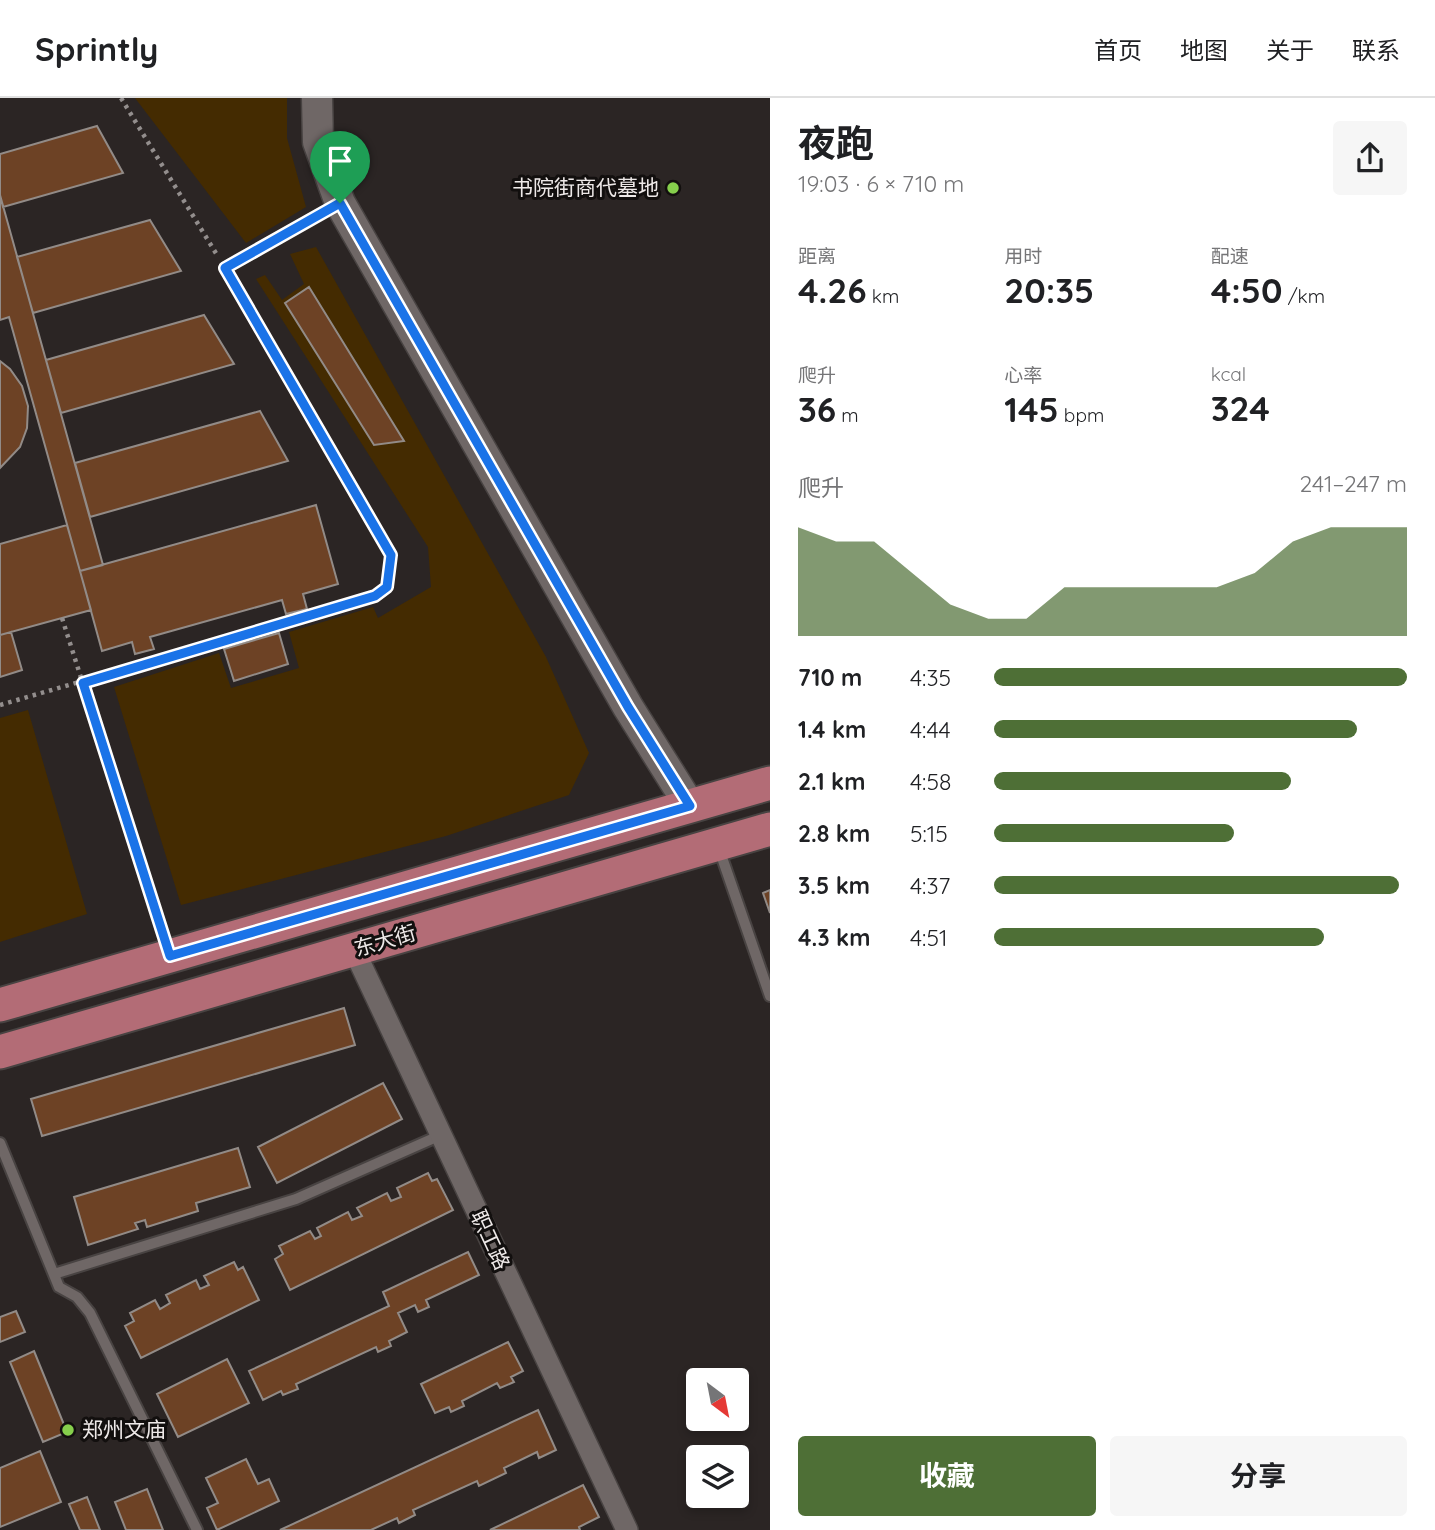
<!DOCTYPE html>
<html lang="zh">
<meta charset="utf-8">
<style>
:root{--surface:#fff;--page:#f6f6f6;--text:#202124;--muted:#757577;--line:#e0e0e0;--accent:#4e6f36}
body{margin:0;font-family:Quicksand,"Noto Sans SC",sans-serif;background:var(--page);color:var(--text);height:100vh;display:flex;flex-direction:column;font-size:26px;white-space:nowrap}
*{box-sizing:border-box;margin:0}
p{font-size:23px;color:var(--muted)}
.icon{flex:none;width:38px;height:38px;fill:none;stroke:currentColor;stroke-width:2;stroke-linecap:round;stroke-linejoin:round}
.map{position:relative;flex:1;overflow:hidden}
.drawer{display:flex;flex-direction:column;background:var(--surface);width:665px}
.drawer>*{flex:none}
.needle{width:46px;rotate:148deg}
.fabs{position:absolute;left:686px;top:1270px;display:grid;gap:14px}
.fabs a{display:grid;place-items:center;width:63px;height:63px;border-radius:7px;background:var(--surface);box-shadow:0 4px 10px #0003;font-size:35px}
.pin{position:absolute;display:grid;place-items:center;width:60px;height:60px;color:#fff;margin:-72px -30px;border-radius:50% 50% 50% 0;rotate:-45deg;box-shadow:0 0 7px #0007}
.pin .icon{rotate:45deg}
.round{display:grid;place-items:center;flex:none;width:74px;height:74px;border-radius:7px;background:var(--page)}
.head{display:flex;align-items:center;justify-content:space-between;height:119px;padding:0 28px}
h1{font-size:38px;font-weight:700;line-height:52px}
.figures{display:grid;grid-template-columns:repeat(3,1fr);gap:10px;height:119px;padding:7px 28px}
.figures div{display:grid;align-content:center}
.figures b{font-size:35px;font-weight:700}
.figures small{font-size:19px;font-weight:400}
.figures p{font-size:19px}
.chart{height:196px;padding:14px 28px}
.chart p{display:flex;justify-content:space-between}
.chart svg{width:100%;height:126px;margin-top:7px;fill:var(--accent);opacity:.7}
.action{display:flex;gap:14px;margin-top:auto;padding:14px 28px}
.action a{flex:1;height:80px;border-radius:7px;background:var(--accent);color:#fff;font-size:28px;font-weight:700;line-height:80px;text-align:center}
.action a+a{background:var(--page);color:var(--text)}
ul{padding:0 28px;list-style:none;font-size:23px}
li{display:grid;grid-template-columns:112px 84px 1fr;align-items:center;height:52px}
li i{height:18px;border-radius:9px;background:var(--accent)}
header{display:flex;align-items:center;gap:42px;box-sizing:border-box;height:98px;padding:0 35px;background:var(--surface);border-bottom:2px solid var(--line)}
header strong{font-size:33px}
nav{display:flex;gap:38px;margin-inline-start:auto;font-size:24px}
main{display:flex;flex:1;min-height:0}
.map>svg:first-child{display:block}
.green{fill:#442b01}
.building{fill:#6d4225;stroke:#928b87;stroke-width:2}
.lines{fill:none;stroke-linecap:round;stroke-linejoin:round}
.lane-casing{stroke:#484342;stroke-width:14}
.street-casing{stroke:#484342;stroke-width:24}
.secondary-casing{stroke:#484342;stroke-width:33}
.primary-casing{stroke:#484342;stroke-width:37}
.path{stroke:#938e8d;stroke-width:4.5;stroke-dasharray:3.5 5;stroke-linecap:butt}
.lane{stroke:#6f6766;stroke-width:10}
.street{stroke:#6f6766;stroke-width:21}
.secondary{stroke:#6f6766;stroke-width:30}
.primary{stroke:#b36c76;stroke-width:33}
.route-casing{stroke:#fff;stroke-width:14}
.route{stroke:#1a73e8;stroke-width:9}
.poi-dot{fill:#86cf4c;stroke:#120f0e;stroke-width:2.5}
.labels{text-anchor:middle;stroke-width:6;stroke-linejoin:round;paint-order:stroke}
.poi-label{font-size:21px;fill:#eee9e8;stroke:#120f0e;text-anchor:end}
.street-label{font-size:21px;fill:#eee9e8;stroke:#120f0e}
</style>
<header>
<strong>Sprintly</strong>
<nav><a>首页</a><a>地图</a><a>关于</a><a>联系</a></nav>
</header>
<main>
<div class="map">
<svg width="770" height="1432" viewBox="0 0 770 1432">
<rect width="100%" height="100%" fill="#2b2524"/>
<path class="green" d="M135 0H287V40L306 109 246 145Z
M316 149 546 559 589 655 569 697 446 738 181 807 114 589 219 555 231 590 299 570 289 534 373 509 378 520 431 489 428 449 256 181 265 177 282 202 304 186 290 156Z
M28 612 87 816 0 844V620Z"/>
<path class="building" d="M97 28 123 75 3 109 0 97V56Z
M0 97 103 467 80 473 9 219 0 222Z
M150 122 181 173 33 215 17 159Z
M309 189 404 343 374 347 285 205Z
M204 217 234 266 61 315 46 262Z
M0 263 10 271 22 288 28 308 27 330 20 349 0 370Z
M260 313 288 363 90 419 75 365Z
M316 407 338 486 303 496 307 511 286 516 282 502 150 539 154 551 135 556 132 544 102 553 80 473Z
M67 427 91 512 0 537V446Z
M11 534 22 572 0 579V537Z
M279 535 288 566 234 583 224 551Z
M770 792V815L763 795Z
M344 910 355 947 42 1038 31 1001Z
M383 985 402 1021 277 1085 258 1049Z
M238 1050 250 1089 196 1105 198 1113 147 1129 145 1122 135 1125 138 1131 88 1147 74 1099Z
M428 1075 432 1083 437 1081 453 1112 290 1192 275 1161 283 1156 279 1148 310 1133 315 1141 321 1138 317 1130 348 1114 352 1122 362 1118 357 1110 387 1095 391 1103 401 1099 397 1090Z
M468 1154 479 1177 426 1202 429 1209 418 1214 415 1207 398 1215 407 1234 389 1243 391 1248 378 1254 376 1249 296 1286 298 1291 283 1297 281 1293 263 1302 249 1273 389 1208 383 1194Z
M234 1164 238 1172 243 1169 259 1202 141 1260 125 1228 134 1223 130 1215 155 1202 160 1211 170 1205 166 1197 196 1182 200 1191 209 1187 204 1178Z
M16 1213 25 1234 0 1244V1219Z
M508 1244 523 1273 511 1279 514 1284 500 1290 497 1285 462 1303 464 1308 451 1314 449 1309 435 1315 421 1286Z
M34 1253 67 1334 43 1344 10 1264Z
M227 1261 249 1305 178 1339 157 1296Z
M538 1312 556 1352 539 1360 537 1354 504 1370 506 1375 479 1388 477 1383 413 1412 415 1417 399 1425 397 1420 371 1432H280Z
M40 1353 61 1404 0 1429V1370Z
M246 1361 258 1386 269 1381 279 1403 217 1432 207 1410 218 1405 206 1380Z
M583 1387 599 1419 579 1429 580 1432H490Z
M147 1391 163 1432H126L115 1404Z
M87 1399 100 1432H80L69 1406Z"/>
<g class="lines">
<defs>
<path id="lane" d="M225 170 337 107
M718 748 770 898
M0 1045 59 1189 77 1199 90 1215 197 1432
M54 1176 296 1101 441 1037"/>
<path id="street" d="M354 852 627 1432"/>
<path id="secondary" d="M317 0 318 44 340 105 628 609 690 708"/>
<path id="primary" d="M0 907 770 685
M0 954 770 731"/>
</defs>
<use href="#lane" class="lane-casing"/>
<use href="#street" class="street-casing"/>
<use href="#secondary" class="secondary-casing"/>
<use href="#primary" class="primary-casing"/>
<path class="path" d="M121 0 217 157
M62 520 162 834
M0 607 375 498 387 489 391 457 232 183"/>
<use href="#lane" class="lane"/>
<use href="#street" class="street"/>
<use href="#secondary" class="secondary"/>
<use href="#primary" class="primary"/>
</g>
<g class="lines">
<defs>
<path id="route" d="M340 105 628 609 690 708 170 858 83 585 375 498 387 489 391 457 225 170Z"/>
</defs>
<use href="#route" class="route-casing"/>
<use href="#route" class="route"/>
</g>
<g class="poi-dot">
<circle cx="673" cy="90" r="7"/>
<circle cx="68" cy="1332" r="7"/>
</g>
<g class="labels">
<g class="poi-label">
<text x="659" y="97">书院街商代墓地</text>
<text x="82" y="1339" text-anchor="start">郑州文庙</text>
</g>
<g class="street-label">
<text transform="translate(385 843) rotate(-16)" y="7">东大街</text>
<text transform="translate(490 1142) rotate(65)" y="7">职工路</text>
</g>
</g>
</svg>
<div class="fabs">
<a><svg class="needle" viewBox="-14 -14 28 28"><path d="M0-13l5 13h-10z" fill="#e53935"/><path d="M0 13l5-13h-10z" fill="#757577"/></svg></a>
<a><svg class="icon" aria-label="layers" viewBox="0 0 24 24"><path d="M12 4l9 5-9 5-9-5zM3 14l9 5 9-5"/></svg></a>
</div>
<div class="pin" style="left:340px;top:105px;background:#1e9e55"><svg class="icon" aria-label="arrive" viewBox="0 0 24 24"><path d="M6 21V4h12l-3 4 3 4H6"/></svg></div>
</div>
<section class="drawer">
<div class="head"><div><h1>夜跑</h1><p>19:03 · 6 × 710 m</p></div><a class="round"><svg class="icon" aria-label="share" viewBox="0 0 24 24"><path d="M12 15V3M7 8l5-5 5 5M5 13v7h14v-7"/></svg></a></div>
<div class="figures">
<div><p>距离</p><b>4.26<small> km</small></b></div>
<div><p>用时</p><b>20:35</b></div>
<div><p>配速</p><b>4:50<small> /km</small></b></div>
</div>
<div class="figures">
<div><p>爬升</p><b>36<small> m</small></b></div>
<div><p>心率</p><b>145<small> bpm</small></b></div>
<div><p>kcal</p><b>324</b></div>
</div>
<div class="chart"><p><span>爬升</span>241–247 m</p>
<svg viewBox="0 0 160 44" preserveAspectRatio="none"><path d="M0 44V6L10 11L20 11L30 22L40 33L50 38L60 38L70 27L80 27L90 27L100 27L110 27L120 22L130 11L140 6L150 6L160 6V44z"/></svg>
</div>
<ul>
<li><b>710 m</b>4:35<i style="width:100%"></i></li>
<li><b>1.4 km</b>4:44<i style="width:88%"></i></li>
<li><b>2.1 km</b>4:58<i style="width:72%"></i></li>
<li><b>2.8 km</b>5:15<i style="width:58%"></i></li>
<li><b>3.5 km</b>4:37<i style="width:98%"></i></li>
<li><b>4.3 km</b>4:51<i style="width:80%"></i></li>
</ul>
<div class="action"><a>收藏</a><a>分享</a></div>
</section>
</main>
